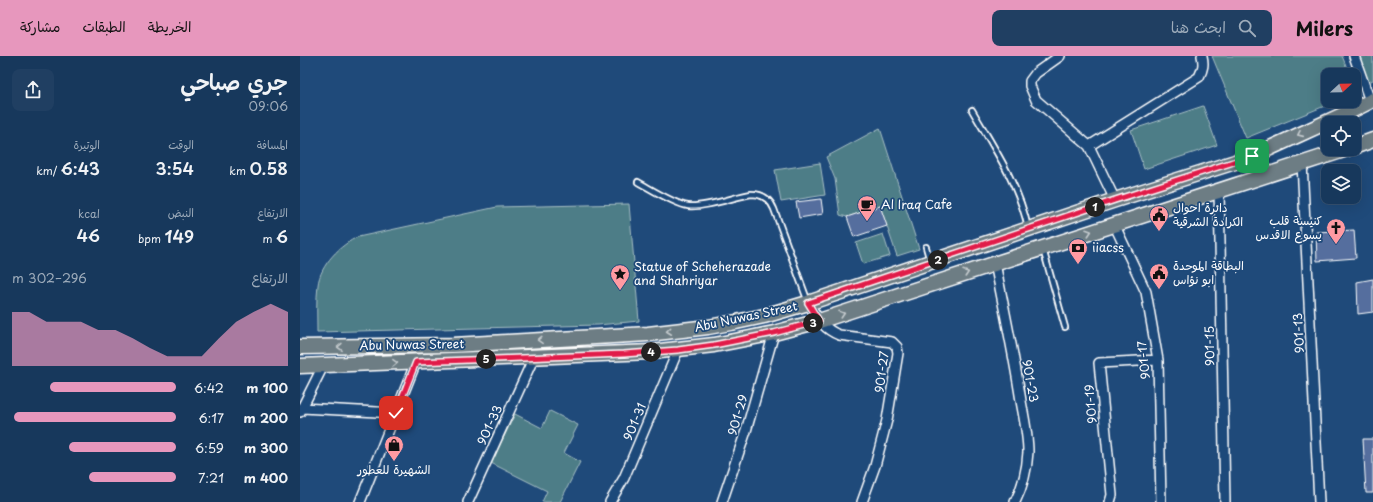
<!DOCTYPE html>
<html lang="ar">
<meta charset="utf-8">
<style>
:root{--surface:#17385c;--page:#203f62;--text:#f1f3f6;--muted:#9eacbb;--line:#365272;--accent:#e797bd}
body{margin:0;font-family:"Playpen Sans","Playpen Sans Arabic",sans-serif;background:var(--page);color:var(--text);direction:rtl;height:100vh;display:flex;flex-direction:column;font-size:15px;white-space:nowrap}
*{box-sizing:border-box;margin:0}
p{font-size:13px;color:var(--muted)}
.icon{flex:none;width:22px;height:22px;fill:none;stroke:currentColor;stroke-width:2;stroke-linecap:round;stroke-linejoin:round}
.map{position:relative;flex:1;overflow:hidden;direction:ltr}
.details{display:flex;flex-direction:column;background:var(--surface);width:300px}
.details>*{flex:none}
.needle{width:26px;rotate:68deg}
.fabs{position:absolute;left:1021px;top:12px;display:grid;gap:8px}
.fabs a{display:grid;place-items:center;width:40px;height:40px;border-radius:8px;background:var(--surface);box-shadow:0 4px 16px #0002,0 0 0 1px var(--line);font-size:20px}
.pin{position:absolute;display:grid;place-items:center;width:34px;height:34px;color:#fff;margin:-17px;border-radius:8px;box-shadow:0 2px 6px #0006}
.km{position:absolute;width:20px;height:20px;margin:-10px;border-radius:50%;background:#222;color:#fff;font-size:11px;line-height:20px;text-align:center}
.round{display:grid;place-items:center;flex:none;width:42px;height:42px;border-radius:8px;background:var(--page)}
.overview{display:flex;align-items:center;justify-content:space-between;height:68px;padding:0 12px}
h1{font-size:22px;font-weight:600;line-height:30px}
.figures{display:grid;grid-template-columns:repeat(3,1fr);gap:6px;height:68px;padding:4px 12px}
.figures div{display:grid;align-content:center}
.figures b{font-size:17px;font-weight:600}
.figures small{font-size:11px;font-weight:400}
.figures p{font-size:11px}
.chart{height:112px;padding:8px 12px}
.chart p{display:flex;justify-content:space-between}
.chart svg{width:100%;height:72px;margin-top:4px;fill:var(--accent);opacity:.7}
ul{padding:0 12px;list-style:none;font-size:13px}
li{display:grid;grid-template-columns:64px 48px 1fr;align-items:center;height:30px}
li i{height:10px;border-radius:5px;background:var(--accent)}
header{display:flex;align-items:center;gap:24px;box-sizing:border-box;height:56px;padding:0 20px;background:var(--accent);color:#111}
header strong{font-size:19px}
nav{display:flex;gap:22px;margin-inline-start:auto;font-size:14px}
.search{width:280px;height:36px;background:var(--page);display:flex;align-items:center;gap:10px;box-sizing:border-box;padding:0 14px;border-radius:8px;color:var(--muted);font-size:15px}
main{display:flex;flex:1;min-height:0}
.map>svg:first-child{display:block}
.green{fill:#4e7d87;stroke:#a6bec3}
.building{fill:#556e9e;stroke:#fff}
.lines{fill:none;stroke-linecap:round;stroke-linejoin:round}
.service-casing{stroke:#fff;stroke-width:8}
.minor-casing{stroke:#fff;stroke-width:12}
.primary-casing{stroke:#fff;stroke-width:17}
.service{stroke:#1f4a7a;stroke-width:4.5}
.minor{stroke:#1f4a7a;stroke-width:9}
.primary{stroke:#6d7d84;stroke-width:14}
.oneway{stroke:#c5cbce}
.route-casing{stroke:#fff;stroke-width:8}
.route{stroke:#e11d48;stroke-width:5}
.labels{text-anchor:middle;stroke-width:3.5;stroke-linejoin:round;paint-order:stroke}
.poi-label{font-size:12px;fill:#fff;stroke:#1f4a7a;text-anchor:start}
.street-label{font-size:12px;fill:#fff;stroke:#1f4a7a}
</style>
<header>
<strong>Milers</strong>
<div class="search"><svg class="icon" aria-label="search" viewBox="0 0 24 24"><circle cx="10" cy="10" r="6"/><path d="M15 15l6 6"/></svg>ابحث هنا</div>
<nav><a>الخريطة</a><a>الطبقات</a><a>مشاركة</a></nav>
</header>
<main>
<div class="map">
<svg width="1073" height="446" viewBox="0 0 1073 446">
<rect width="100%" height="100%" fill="#1f4a7a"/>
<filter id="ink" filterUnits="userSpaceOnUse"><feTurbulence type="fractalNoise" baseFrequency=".025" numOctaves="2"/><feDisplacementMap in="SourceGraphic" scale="8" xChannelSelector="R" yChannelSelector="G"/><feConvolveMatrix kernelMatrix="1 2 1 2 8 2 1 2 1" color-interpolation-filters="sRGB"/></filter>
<g filter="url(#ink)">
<path class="green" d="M912 0H1042L1050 19H1028V45H1037L946 82Z
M1057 0H1073V24L1069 26Z
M903 50 917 89 844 113 831 74Z
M580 72 619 193 597 200 580 150 547 161 540 159 535 123 526 101Z
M520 107 525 139 481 146 475 114Z
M329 148 339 265 298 269 17 276C17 260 16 244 18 229 20 209 41 188 58 181L197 151Z
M583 178 590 200 563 208 556 187Z
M250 355 278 369 264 397 280 406 260 446H242L247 435 191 407 215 358 242 372Z"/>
<path class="building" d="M521 143 523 158 499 162 496 146Z
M580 150 587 170 554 181 547 161Z
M1054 174 1056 202 1017 205 1016 176Z
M1073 223V256L1058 258 1057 226Z
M1063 383H1073V437H1066Z"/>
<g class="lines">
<defs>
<path id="service" d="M672 54C694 92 719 129 728 172
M338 126C351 133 374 148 388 150 404 152 434 141 451 138 463 138 470 143 474 153L508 246
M626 191 630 205
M743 193 765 271"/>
<path id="minor" d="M760 0 736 17 730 25V30L736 44 789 90 815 144
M1054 0 1070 45
M789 90 899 21C903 13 904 8 902 0
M1002 107 1019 446
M919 134 925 446
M814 168 846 236 858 304 861 446
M695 207C704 253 714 299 721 345 724 362 728 379 728 396 727 414 723 430 715 446
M508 247C517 261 523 273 539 279L592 286 597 291 598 297 587 364 575 410 562 446
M2 352 96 357
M0 356 23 310
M60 446 116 306
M168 446 234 301
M310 446 324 422 378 294
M422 446 446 375 474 277
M810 446 812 439 799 307 858 304"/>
<path id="primary" d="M1054 91 1073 84
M0 291 153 289 348 278 408 271 436 266 464 260 508 247 815 144 935 106 968 93 1051 55 1073 44
M0 310 351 296 414 289 450 282 474 277 519 265 1047 93"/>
</defs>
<use href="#service" class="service-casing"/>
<use href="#minor" class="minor-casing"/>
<use href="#primary" class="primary-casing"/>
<use href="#service" class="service"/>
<use href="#minor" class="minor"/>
<use href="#primary" class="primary"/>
</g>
<defs><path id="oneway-chevron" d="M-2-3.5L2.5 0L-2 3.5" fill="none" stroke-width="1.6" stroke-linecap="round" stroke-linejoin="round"/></defs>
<g class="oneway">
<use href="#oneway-chevron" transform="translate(1000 78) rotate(156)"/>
<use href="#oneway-chevron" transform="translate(789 176) rotate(-18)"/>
<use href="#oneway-chevron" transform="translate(666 217) rotate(-18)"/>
<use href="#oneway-chevron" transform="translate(542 258) rotate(-18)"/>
<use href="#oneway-chevron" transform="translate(369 275) rotate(174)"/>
<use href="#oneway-chevron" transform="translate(240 284) rotate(177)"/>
<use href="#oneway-chevron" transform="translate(40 291) rotate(179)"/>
<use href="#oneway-chevron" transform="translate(95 307) rotate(-2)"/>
</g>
</g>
<g class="lines" filter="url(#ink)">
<defs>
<path id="route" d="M96 357 116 306 324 298 378 294 414 289 474 277 519 265 508 247 815 144 952 100"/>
</defs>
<use href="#route" class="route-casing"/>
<use href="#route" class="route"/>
</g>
<defs>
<symbol id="cafe-pin" viewBox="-11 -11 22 30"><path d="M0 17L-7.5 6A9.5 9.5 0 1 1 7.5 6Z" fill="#ff9aa2" stroke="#1f4a7a"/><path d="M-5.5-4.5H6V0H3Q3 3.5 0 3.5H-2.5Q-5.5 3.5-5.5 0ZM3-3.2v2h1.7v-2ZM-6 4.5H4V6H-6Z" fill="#111"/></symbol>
<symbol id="civic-pin" viewBox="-11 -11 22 30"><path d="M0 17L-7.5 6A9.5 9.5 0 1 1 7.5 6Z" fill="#ff9aa2" stroke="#1f4a7a"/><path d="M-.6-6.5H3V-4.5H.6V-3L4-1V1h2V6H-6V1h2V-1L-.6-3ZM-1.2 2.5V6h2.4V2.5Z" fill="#111"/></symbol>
<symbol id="church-pin" viewBox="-11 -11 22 30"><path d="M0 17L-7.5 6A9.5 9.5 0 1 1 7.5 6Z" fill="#ff9aa2" stroke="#1f4a7a"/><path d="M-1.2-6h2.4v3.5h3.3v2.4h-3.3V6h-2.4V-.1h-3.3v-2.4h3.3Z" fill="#111"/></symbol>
<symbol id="bank-pin" viewBox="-11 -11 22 30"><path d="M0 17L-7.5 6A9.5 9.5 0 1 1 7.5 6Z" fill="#ff9aa2" stroke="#1f4a7a"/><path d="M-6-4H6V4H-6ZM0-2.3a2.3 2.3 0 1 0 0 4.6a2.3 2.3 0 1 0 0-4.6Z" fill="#111"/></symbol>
<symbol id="sight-pin" viewBox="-11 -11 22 30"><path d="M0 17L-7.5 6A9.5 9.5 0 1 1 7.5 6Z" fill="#ff9aa2" stroke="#1f4a7a"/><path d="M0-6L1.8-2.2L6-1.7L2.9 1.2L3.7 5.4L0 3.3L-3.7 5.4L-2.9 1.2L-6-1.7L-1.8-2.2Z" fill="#111"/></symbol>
<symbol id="shop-pin" viewBox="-11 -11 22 30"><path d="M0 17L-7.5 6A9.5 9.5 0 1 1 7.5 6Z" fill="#ff9aa2" stroke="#1f4a7a"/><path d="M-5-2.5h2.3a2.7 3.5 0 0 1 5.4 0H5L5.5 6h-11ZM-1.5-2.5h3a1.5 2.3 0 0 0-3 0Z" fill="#111"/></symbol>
</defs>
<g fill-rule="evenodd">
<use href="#cafe-pin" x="556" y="138" width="22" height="30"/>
<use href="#civic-pin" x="848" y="148" width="22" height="30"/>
<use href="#church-pin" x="1025" y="161" width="22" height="30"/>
<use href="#bank-pin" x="767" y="181" width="22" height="30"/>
<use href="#civic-pin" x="848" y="206" width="22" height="30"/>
<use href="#sight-pin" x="309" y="207" width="22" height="30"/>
<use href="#shop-pin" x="83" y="378" width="22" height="30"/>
</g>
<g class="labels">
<g class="poi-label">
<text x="581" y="153">Al Iraq Cafe</text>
<text x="873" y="156">دائرة احوال<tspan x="873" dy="14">الكرادة الشرقية</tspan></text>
<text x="1022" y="169" text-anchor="end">كنيسة قلب<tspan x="1022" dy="14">يسوع الاقدس</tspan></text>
<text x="792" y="196">iiacss</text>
<text x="873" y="214">البطاقة الموحدة<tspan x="873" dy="14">ابو نؤاس</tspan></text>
<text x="334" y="215">Statue of Scheherazade<tspan x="334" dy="14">and Shahriyar</tspan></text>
<text x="94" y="418" text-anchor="middle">الشهيرة للعطور</text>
</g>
<g class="street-label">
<text transform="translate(446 261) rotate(-12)" y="4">Abu Nuwas Street</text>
<text transform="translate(999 277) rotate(-93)" y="4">901-13</text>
<text transform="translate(112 289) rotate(-1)" y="4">Abu Nuwas Street</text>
<text transform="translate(910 290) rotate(-91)" y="4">901-15</text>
<text transform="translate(844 304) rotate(-96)" y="4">901-17</text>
<text transform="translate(582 316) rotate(-83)" y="4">901-27</text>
<text transform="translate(730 325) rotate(80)" y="4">901-23</text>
<text transform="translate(791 348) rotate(-95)" y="4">901-19</text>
<text transform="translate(438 359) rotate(-74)" y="4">901-29</text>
<text transform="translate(335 366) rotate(-67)" y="4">901-31</text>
<text transform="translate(190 369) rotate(-65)" y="4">901-33</text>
</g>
</g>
</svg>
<div class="fabs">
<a><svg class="needle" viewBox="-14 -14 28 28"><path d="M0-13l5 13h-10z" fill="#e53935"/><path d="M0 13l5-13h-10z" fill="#9eacbb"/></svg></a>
<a><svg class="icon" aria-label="locate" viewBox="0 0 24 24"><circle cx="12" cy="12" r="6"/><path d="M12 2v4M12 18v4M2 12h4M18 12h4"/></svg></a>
<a><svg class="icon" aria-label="layers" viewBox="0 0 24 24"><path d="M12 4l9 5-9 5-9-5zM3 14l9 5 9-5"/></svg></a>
</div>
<div class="pin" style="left:952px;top:100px;background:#1e9e55"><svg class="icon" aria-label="arrive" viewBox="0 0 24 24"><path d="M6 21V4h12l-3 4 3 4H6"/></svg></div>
<div class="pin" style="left:96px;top:357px;background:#d93025"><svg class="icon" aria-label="check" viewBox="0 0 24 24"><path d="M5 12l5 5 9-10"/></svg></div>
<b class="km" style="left:795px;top:151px">1</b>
<b class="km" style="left:638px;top:204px">2</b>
<b class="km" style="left:513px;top:267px">3</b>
<b class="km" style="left:351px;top:296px">4</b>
<b class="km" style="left:186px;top:303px">5</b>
</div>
<section class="details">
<div class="overview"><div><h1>جري صباحي</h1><p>09:06</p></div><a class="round"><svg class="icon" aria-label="share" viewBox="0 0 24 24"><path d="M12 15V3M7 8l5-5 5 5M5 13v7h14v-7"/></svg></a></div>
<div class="figures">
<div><p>المسافة</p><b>0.58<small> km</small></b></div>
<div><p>الوقت</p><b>3:54</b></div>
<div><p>الوتيرة</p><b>6:43<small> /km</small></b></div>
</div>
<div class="figures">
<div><p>الارتفاع</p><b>6<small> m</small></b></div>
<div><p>النبض</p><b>149<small> bpm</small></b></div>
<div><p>kcal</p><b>46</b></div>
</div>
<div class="chart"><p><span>الارتفاع</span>296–302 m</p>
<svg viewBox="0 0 160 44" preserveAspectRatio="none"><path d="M0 44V11L10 11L20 17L30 17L40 17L50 22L60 22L70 27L80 33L90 38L100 38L110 38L120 27L130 17L140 11L150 6L160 11V44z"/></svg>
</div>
<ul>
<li><b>100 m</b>6:42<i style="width:77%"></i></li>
<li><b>200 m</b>6:17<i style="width:99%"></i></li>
<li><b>300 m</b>6:59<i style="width:65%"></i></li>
<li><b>400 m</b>7:21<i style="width:53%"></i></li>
</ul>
</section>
</main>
